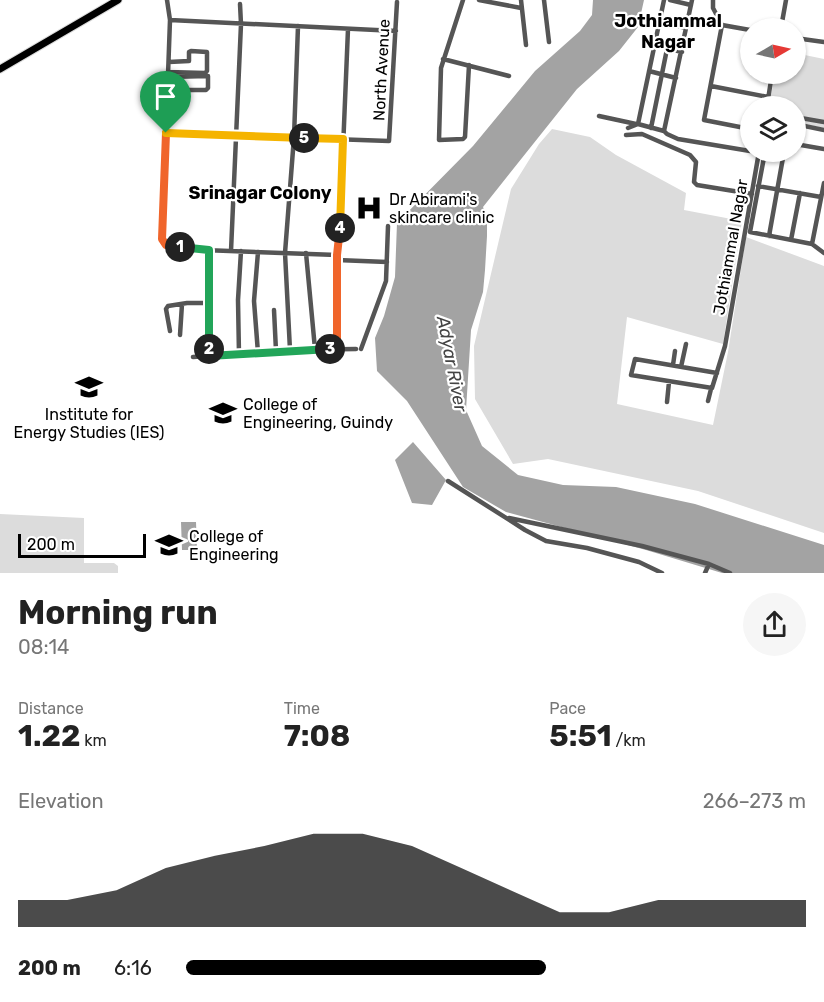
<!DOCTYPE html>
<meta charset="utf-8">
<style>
:root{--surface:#fff;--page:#f6f6f6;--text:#222;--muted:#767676;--accent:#000}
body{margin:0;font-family:Rubik,sans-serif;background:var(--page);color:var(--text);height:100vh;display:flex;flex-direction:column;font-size:22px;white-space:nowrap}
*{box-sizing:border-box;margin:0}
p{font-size:20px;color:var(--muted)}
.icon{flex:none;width:33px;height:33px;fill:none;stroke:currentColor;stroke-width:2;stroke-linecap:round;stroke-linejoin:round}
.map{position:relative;height:573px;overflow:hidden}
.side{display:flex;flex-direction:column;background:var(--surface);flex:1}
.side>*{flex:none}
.needle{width:39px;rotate:81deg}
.tools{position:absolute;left:740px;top:18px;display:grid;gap:12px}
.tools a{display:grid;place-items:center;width:66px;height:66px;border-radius:50%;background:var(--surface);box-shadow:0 2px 4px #0004;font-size:30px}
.scale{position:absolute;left:18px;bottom:15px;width:128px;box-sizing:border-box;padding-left:6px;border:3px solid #000;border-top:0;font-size:16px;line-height:21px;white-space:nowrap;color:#000;-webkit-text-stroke:4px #fff;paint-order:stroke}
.pin{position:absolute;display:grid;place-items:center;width:51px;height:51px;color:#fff;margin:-62px -26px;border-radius:50% 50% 50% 0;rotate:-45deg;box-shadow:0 0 6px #0007}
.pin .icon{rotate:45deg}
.km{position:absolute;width:30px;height:30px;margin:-15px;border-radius:50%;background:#222;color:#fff;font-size:16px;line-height:30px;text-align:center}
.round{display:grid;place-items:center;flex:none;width:63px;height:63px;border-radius:32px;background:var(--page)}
.overview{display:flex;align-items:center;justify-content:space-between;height:102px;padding:0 18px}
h1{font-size:33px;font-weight:700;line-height:45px}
.metrics{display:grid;grid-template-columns:repeat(3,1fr);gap:9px;height:102px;padding:6px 18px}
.metrics div{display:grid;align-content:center}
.metrics b{font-size:30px;font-weight:700}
.metrics small{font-size:16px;font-weight:400}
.metrics p{font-size:16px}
.chart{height:168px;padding:12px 18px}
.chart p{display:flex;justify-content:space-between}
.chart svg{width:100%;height:108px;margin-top:6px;fill:var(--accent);opacity:.7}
ul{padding:0 18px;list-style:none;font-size:20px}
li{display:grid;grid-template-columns:96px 72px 1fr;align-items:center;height:45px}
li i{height:15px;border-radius:8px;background:var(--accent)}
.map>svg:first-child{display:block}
.green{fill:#dcdcdc}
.water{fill:#a3a3a3}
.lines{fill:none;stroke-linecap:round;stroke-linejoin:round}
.primary-casing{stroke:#dbdbdb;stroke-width:9}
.street{stroke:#555;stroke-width:4.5}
.primary{stroke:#000;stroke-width:7}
.split-1-casing{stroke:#fff;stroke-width:12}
.split-2-casing{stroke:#fff;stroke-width:12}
.split-3-casing{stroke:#fff;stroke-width:12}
.split-4-casing{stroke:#fff;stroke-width:12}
.split-5-casing{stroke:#fff;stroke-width:12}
.split-6-casing{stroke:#fff;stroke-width:12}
.split-1{stroke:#f0652b;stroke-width:8}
.split-2{stroke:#22a559;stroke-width:8}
.split-3{stroke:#22a559;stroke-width:8}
.split-4{stroke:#f0652b;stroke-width:8}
.split-5{stroke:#f5b400;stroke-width:8}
.split-6{stroke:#f5b400;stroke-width:8}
.labels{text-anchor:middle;stroke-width:4.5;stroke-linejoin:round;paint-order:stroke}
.street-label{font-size:16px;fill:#000;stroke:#fff}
.poi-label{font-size:16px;fill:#000;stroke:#fff;text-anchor:start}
.neighbourhood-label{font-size:18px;font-weight:bold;fill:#000;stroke:#fff}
.water-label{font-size:18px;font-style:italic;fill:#444;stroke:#fff}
</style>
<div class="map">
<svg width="824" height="573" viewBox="0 0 824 573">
<rect width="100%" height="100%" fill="#fff"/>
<path class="green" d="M795 53 824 59V128L795 122V106H769L775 74H795Z
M552 129 590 137 616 155 686 193 684 210 742 221 723 344 627 317 617 404 713 425 728 352 746 237 824 266V533L698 491 548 459 513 464 475 399 474 346 511 189 539 144Z
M0 514 84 518V563H114L118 566V573H0Z"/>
<path class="water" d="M593 0H644L638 27 619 51 577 89 483 207 487 217V236L485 270 483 292 471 330 466 410 482 446 518 475 563 485 616 487 695 504 824 545V573H722L646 550 506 512 463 487 407 401 377 371 375 338 384 316 395 277 397 223 473 146 535 71 580 31 592 15Z
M413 442 446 480 432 505 412 503 395 460Z
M181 522H196L197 550H182Z"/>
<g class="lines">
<defs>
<path id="primary" d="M0 69 118 0"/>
</defs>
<use href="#primary" class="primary-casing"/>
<path class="street" d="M167 0 170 20 162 239 168 246 203 250 337 255
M463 0 441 68 439 140 463 139 465 137 469 65
M479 0 521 8
M521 0 526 45
M544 0 549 42
M670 0 691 5
M713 0V8L722 25 704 120 750 129
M170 20 396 31
M660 22 686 28
M722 25 750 30
M781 28 786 0
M795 38 824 42
M654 45 682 52
M443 59 509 76
M649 71 676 78
M168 72 205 73 207 71V52L191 51 189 52V61L169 62
M711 86 768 97
M168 90H206L208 88V76L168 77
M767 106 772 74
M599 116 636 124
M795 117 824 122
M638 124 664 131 692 0
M795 124 824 130
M628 128 638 124 664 0
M651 128 667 49
M664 131 667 134 678 139 750 151
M166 133 389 141 397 2
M626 135 642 134 690 155 696 162 694 182 697 185 752 194
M795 144 824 149
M765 152 750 232 812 244 824 253
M758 186 821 197
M769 236 784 152
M791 240 800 193
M812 244 824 183
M231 251 241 24 240 4
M258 252 254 301 258 353
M306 253 315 349
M337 260 387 262
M274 310 276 351
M170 331 166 309 168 306 187 303H208
M180 335 182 304
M337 349V255L340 221 348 29
M361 349 386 281 388 226
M290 350 285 253 294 137 298 26
M239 355 238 300 241 251
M209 356V250
M193 357 290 350 356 349
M673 365 675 351
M681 367 686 344
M717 373 635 359 631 375 712 388 725 346 759 152
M708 401 711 389
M667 402 669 382
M448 481 525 530 546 541 587 548 639 562 662 573
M509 518 642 546 709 564 730 573
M705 573 709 564"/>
<use href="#primary" class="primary"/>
</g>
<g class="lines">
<defs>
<path id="split-1" d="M166 133 162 239 166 245 180 247"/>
<path id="split-2" d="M180 247 209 250V349"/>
<path id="split-3" d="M209 349V356L330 349"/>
<path id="split-4" d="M330 349H337V255L340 228"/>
<path id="split-5" d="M304 138 343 139 340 228"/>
<path id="split-6" d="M166 133 304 138"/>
</defs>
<use href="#split-1" class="split-1-casing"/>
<use href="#split-2" class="split-2-casing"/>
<use href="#split-3" class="split-3-casing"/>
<use href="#split-4" class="split-4-casing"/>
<use href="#split-5" class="split-5-casing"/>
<use href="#split-6" class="split-6-casing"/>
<use href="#split-1" class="split-1"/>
<use href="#split-2" class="split-2"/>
<use href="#split-3" class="split-3"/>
<use href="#split-4" class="split-4"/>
<use href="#split-5" class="split-5"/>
<use href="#split-6" class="split-6"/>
</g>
<defs>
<symbol id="hospital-bare" viewBox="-9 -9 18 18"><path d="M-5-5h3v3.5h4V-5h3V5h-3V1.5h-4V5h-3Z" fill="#000" stroke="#fff" stroke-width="2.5" paint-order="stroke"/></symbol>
<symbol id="university-bare" viewBox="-9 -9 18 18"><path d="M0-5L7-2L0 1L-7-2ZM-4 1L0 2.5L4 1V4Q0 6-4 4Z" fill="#000" stroke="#fff" stroke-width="2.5" paint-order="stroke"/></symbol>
</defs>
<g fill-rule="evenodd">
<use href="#hospital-bare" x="350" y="189" width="38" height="38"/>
<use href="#university-bare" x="70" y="368" width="38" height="38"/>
<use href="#university-bare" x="204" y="394" width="38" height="38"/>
<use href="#university-bare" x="150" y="526" width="38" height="38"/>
</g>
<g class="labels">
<g class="street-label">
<text transform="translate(381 70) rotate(-87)" y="6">North Avenue</text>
<text transform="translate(730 247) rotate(-80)" y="6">Jothiammal Nagar</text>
</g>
<g class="poi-label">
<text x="389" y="205">Dr Abirami's<tspan x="389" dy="18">skincare clinic</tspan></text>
<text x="243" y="410">College of<tspan x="243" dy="18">Engineering, Guindy</tspan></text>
<text x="89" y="420" text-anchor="middle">Institute for<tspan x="89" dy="18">Energy Studies (IES)</tspan></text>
<text x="189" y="542">College of<tspan x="189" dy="18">Engineering</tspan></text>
</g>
<g class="neighbourhood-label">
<text x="668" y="27">Jothiammal<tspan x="668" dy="21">Nagar</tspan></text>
<text x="260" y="199">Srinagar Colony</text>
</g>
<g class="water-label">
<text transform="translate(452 364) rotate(79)" y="6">Adyar River</text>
</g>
</g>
</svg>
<div class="tools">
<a><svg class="needle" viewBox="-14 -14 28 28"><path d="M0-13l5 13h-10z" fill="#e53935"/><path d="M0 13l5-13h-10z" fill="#767676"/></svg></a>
<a><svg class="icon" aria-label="layers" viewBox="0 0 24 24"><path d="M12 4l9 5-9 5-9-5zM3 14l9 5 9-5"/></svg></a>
</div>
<div class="scale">200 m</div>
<div class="pin" style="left:166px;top:133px;background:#1e9e55"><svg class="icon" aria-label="arrive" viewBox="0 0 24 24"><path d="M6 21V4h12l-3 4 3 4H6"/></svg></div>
<b class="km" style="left:180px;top:247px">1</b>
<b class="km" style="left:209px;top:349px">2</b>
<b class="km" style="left:330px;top:349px">3</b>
<b class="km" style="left:340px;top:228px">4</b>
<b class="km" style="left:304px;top:138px">5</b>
</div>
<section class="side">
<div class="overview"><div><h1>Morning run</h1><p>08:14</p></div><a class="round"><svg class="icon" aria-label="share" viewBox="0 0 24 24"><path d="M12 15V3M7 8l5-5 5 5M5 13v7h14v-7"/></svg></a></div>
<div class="metrics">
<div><p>Distance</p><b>1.22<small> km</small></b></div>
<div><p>Time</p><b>7:08</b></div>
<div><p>Pace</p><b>5:51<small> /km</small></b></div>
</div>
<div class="chart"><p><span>Elevation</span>266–273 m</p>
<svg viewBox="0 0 160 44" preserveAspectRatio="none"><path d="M0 44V33L10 33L20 29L30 20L40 15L50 11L60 6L70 6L80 11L90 20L100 29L110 38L120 38L130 33L140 33L150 33L160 33V44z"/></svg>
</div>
<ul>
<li><b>200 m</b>6:16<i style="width:58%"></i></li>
</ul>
</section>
